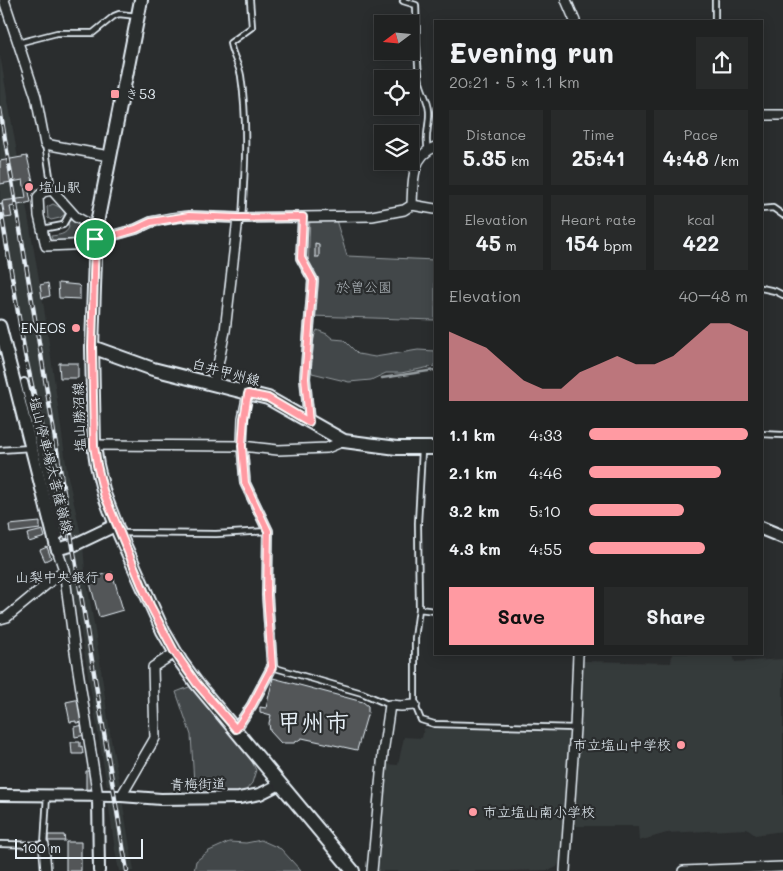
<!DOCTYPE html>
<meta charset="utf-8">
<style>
:root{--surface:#202222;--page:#282a2a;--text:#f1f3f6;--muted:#a2a4a5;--line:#3d3f40;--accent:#ff9aa2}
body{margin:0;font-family:Mali,"Klee One",sans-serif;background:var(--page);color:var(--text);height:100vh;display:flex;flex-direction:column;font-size:19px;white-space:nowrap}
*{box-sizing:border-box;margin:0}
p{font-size:16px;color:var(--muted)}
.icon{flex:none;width:28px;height:28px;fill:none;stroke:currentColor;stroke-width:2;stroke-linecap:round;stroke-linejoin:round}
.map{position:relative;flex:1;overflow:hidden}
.sheet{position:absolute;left:434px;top:20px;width:329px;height:635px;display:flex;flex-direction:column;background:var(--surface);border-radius:0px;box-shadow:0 2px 12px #0003,0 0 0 1px var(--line)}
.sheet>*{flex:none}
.needle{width:32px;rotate:254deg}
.buttons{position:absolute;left:374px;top:15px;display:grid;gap:10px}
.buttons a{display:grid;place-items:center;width:45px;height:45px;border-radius:0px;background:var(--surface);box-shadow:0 2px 12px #0003,0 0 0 1px var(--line);font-size:25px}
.scale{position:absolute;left:15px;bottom:12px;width:128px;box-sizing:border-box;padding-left:5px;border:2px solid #e8f1f8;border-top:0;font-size:14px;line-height:18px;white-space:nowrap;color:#e8f1f8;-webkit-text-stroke:4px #2a2d2e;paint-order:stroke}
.pin{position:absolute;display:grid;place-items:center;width:42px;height:42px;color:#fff;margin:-21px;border:2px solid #fff;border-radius:50%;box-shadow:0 1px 5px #0007}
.round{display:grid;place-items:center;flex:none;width:52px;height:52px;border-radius:0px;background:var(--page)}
.headline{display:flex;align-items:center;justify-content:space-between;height:85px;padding:0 15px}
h1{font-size:28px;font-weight:800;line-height:38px}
.figures{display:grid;grid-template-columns:repeat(3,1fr);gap:8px;height:85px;padding:5px 15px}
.figures div{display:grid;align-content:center;border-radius:0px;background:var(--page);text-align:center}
.figures b{font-size:21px;font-weight:800}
.figures small{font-size:14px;font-weight:400}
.figures p{font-size:14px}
.chart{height:140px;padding:10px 15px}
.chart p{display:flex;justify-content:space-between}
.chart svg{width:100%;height:90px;margin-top:5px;fill:var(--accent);opacity:.7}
.primary-button{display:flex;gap:10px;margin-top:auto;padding:10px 15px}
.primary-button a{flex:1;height:58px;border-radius:0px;background:var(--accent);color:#111;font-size:20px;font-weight:800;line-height:58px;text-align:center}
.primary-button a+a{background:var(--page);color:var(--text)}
ul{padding:0 15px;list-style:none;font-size:16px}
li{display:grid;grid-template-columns:80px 60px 1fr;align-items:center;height:38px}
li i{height:12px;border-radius:6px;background:var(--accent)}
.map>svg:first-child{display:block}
.built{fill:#363a3b}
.green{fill:#424648;stroke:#959ca0}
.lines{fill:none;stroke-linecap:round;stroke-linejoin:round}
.stream{stroke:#989fa3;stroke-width:2.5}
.building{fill:#535759;stroke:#e8f1f8}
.service-casing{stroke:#e8f1f8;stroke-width:8}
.pedestrian-casing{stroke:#e8f1f8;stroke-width:10}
.minor-casing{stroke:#e8f1f8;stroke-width:12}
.tertiary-casing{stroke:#e8f1f8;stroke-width:14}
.secondary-casing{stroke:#e8f1f8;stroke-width:15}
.primary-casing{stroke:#e8f1f8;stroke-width:16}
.service{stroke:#2a2d2e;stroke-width:4.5}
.pedestrian{stroke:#2a2d2e;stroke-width:6}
.minor{stroke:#2a2d2e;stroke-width:9}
.tertiary{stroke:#2a2d2e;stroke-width:10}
.secondary{stroke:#2a2d2e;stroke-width:11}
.primary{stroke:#2a2d2e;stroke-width:12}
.rail-casing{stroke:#e8f1f8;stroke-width:4.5}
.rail{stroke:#2a2d2e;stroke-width:2.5;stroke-dasharray:8;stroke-linecap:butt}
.route-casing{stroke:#fff;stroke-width:10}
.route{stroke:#ff9aa2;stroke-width:6}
.poi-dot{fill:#ff9aa2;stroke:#2a2d2e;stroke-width:2}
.labels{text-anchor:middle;stroke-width:4.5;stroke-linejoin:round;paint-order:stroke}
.poi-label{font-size:14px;fill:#e8f1f8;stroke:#2a2d2e;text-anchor:start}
.park-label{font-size:14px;fill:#aeb5ba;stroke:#2a2d2e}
.street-label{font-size:14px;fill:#e8f1f8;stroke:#2a2d2e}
.town-label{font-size:24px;font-weight:bold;fill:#e8f1f8;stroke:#2a2d2e}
</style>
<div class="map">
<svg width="783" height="871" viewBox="0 0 783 871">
<rect width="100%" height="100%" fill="#2a2d2e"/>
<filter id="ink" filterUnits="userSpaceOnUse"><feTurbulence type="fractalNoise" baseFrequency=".02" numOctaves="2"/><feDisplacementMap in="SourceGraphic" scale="10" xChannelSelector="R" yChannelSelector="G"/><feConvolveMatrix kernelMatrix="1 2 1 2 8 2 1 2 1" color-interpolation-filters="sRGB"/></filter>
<g filter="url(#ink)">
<path class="built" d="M0 55 44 308 68 477 83 543 85 571 99 655 111 740 120 785 107 786 79 621 56 515 0 225Z
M672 654H733L735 662 783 659V831L755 835 747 829 667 833 639 841 638 826H575L584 661 671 663Z
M424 728 570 731 561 859 557 867 550 870 509 871H376L385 764 398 765 404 737 422 738Z
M122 799 134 871H119L115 850 108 801Z"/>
<path class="green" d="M53 204 61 208 65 214 60 218 51 220 48 218 47 207Z
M310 217H335L347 256 435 260V320L311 316 313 280 308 271Z
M71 220 86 232V237L53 242 51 236C59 235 66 235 69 227L68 222Z
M317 330 327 334 333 339 344 340 358 354 375 357 418 350 435 351V366L401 373H386L371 380 349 382 312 373C309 358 310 345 317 330Z
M197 684 236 729 256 770 252 783 239 798 195 799 191 735 176 692Z
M261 840 281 849 301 871H194L196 861 209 851 229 842 246 843Z"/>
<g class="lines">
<path class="stream" d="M382 378 435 370"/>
</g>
<path class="building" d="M27 156 35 190 29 192 31 202 10 207 12 217 5 218 2 201 26 198 23 180 0 184V161Z
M315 243 319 244V257H315Z
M48 283 50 296 42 298 40 285Z
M58 283 78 285 80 287V299L59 298Z
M59 363H78V378H60Z
M40 522V529L10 533 9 525Z
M43 530 45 537 29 542 27 534Z
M47 547 51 558 45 561 40 550Z
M112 572 123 610 99 617 89 579Z
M273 678 363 702 368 706V712L357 750 302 738 294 743H281L270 731 269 723 271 715 260 712V707L266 708Z
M80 699 84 722 76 723V721L70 722 66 702Z
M84 725 86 735 75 737 74 727Z
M71 742H80V747L82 746 83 754H72Z
M86 771H90L93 792 86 791Z
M48 835H64L65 841H48Z
M66 842H81V871H66Z"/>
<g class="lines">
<defs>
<path id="service" d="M404 0 403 1 416 5C417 30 416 57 420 82 422 92 428 99 429 111 430 124 424 138 428 149
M715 21V0
M18 43 57 33H93L114 16 119 14 137 16
M45 144 52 189
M761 209 773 208 783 215
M242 218C245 171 248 123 241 76 239 64 232 55 230 43L252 27 250 0
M42 229 63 225 71 211
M761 288 775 291 783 295
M761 434 783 435
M0 450 31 448
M422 450 418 523 419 609 415 638V705L421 720 434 724 575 728
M120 533 216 534 268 531
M419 609 435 611
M272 667 362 693 390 705
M0 844 44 845 47 795"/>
<path id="pedestrian" d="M24 382 61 534 54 539"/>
<path id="minor" d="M4 0 36 97 45 144 109 156
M566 0 575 21
M761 115H783
M412 205C413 183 411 156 435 147
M303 217 301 258 313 280 305 378 309 422
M95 239 111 236 136 229 151 222 172 218 189 216 238 218 372 216 404 210 412 205 435 209
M95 244 46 246 39 216 38 197 43 192 52 190 76 217 96 228
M214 384 225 331 238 218
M94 445 242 446 278 450 327 448 344 441
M57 549 64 570 74 645 98 797
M0 619 7 617 64 570
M236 729 252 705 272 667 267 595 268 531 245 483 242 446 243 418 248 394
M123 796V793L155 738 153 667 175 653
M44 845 46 871
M372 871 383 753 390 705 401 706 415 705
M565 871 575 728 578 654
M683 871 783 867"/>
<path id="tertiary" d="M0 795 121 796 161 799 239 798 260 794 280 784
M98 797 99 871"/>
<path id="secondary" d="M0 326 57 549 74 545 116 525"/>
<path id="primary" d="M141 0 96 228 92 347 94 445 97 465 104 494 119 533 163 631 181 662 197 684 353 871
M92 347 153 369 268 398 344 441 397 448H435
M761 528 783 537"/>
</defs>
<use href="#service" class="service-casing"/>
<use href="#pedestrian" class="pedestrian-casing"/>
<use href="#minor" class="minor-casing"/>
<use href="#tertiary" class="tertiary-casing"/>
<use href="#secondary" class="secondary-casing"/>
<use href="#primary" class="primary-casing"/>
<use href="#service" class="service"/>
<use href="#pedestrian" class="pedestrian"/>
<use href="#minor" class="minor"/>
<use href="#tertiary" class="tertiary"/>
<use href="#secondary" class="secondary"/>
<use href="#primary" class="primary"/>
<defs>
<path id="rail" d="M0 109 127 871
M0 205 25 354 66 538"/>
</defs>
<use href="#rail" class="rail-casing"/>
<use href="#rail" class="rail"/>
</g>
</g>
<g class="lines" filter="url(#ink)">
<defs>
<path id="route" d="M189 216 238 218 303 217 301 258 313 280 305 378 309 422 268 398 248 394 244 418 242 446 245 483 268 531 267 595 272 667 252 705 236 729 197 684 174 651 150 605 104 494 97 465 94 446 92 347 95 239 112 236 136 229 151 222Z"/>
</defs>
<use href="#route" class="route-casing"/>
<use href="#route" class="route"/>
</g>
<g class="poi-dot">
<rect x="110" y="89" width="10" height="10" rx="2.5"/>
<circle cx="29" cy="187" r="5"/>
<circle cx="76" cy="328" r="5"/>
<circle cx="109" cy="577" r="5"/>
<circle cx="681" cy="745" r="5"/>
<circle cx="473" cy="812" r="5"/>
</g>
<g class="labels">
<g class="poi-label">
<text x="125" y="99">き53</text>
<text x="39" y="192">塩山駅</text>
<text x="66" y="333" text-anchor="end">ENEOS</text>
<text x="99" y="582" text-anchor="end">山梨中央銀行</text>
<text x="671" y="750" text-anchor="end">市立塩山中学校</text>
<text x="483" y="817">市立塩山南小学校</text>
</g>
<g class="park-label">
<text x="364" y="292">於曽公園</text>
</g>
<g class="street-label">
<text transform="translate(226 372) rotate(15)" y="5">白井甲州線</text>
<text transform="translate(79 417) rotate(-92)" y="5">塩山勝沼線</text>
<text transform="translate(51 465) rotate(76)" y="5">塩山停車場大菩薩嶺線</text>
<text transform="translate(198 784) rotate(-1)" y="5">青梅街道</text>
</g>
<g class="town-label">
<text x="313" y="731">甲州市</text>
</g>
</g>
</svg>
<div class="buttons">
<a><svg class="needle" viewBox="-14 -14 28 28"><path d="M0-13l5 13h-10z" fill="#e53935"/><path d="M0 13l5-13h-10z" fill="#a2a4a5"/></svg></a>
<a><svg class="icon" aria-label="locate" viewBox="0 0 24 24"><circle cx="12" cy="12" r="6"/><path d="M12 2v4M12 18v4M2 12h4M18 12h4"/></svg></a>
<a><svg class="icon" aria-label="layers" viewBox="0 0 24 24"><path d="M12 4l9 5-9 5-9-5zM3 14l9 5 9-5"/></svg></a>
</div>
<div class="scale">100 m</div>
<div class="pin" style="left:95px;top:239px;background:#1e9e55"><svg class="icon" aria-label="arrive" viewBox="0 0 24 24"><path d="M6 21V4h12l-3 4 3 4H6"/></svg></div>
<section class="sheet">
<div class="headline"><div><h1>Evening run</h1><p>20:21 · 5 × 1.1 km</p></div><a class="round"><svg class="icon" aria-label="share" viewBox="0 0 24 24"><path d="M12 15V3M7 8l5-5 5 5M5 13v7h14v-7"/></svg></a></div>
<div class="figures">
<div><p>Distance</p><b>5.35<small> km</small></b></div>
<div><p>Time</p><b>25:41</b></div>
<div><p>Pace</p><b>4:48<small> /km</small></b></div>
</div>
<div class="figures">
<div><p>Elevation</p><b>45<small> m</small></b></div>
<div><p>Heart rate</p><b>154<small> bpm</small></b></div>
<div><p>kcal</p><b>422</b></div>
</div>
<div class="chart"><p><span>Elevation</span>40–48 m</p>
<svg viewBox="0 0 160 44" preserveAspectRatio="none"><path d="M0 44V10L10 14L20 18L30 26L40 34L50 38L60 38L70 30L80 26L90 22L100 26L110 26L120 22L130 14L140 6L150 6L160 10V44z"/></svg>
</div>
<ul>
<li><b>1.1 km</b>4:33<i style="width:100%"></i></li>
<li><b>2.1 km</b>4:46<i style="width:83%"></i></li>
<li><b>3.2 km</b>5:10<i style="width:60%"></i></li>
<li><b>4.3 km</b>4:55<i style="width:73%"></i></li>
</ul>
<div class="primary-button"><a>Save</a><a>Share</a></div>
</section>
</div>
